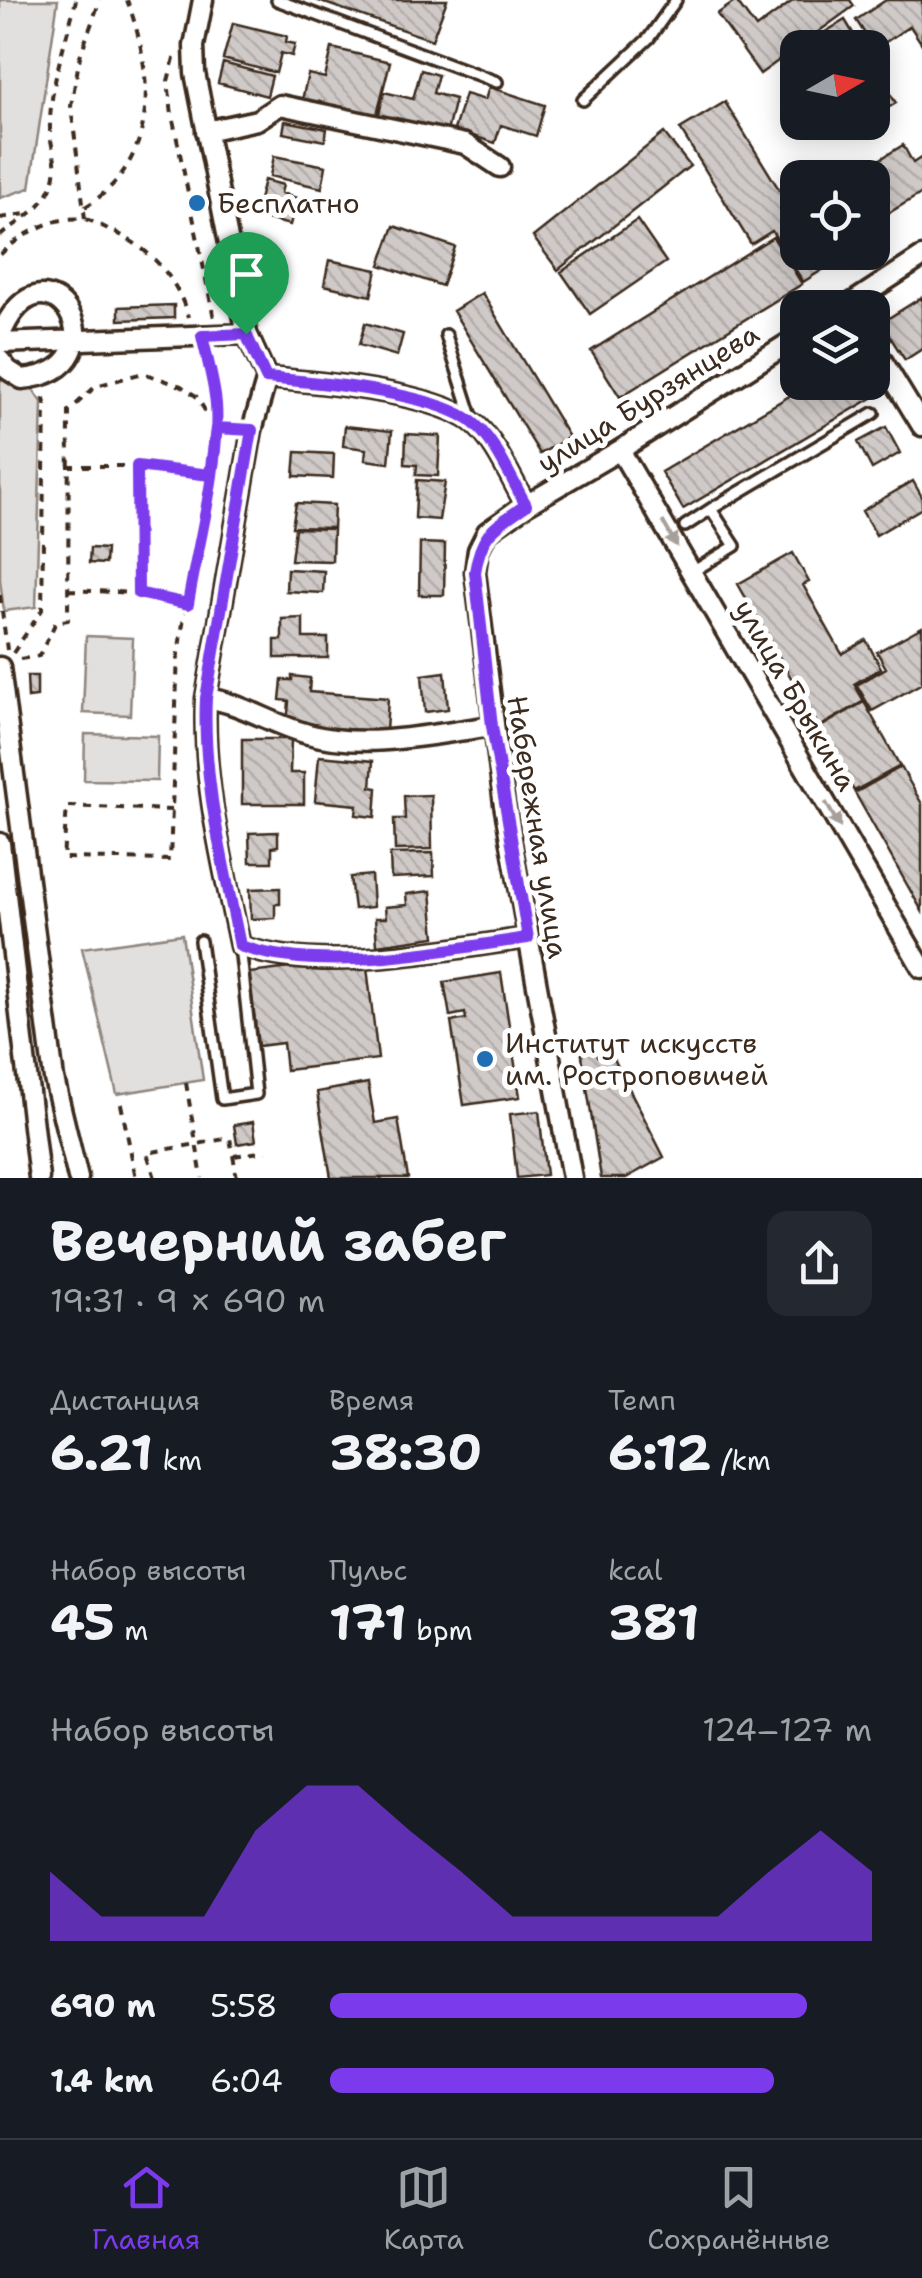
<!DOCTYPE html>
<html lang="ru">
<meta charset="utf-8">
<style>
:root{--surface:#171b24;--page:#242831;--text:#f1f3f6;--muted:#9ea1a6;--line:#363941;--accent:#7c3aed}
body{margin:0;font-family:"Shantell Sans",sans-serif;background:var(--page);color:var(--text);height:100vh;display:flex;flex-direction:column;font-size:38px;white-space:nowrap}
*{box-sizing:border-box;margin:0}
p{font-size:32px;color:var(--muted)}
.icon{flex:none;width:55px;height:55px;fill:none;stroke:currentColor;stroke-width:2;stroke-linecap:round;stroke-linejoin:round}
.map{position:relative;height:1178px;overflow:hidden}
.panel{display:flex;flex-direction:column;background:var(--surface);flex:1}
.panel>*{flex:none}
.needle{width:65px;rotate:81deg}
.tools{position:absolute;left:780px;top:30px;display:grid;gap:20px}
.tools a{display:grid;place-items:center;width:110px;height:110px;border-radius:20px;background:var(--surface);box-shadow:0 5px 25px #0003;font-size:50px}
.pin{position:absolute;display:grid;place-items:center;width:85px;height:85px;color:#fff;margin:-102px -42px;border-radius:50% 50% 50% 0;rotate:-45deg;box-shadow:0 0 10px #0007}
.pin .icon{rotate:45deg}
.round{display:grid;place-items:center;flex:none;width:105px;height:105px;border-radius:20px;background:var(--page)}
.summary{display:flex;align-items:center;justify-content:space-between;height:170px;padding:0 50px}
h1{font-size:55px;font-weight:700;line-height:75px}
.figures{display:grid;grid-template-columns:repeat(3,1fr);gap:15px;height:170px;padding:10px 50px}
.figures div{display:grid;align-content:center}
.figures b{font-size:50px;font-weight:700}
.figures small{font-size:28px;font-weight:400}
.figures p{font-size:28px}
.chart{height:280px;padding:20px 50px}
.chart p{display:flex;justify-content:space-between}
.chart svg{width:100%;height:180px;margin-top:10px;fill:var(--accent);opacity:.7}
ul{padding:0 50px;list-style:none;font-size:32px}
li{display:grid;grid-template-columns:160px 120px 1fr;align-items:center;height:75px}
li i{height:25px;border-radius:12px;background:var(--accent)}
.tab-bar{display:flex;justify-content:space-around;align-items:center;height:140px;border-top:2px solid var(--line);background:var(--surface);font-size:28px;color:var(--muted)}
.tab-bar a{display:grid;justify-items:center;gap:5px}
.tab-bar .on{color:var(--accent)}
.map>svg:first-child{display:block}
.green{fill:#e2e0de;stroke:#8e857e;stroke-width:2.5}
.building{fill:url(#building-back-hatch);stroke:#3b2a1e;stroke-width:2.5}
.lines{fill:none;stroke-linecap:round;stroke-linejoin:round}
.lane-casing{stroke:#3b2a1e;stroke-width:16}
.street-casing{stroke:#3b2a1e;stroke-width:25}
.path{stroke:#3b2a1e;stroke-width:4;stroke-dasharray:8 8;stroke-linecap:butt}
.lane{stroke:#fff;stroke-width:9}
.street{stroke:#fff;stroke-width:18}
.oneway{fill:#a79f9a}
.route-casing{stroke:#fff;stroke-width:20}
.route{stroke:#7c3aed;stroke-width:12}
.poi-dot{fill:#1f6fb2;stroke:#fff;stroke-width:4}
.labels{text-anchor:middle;stroke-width:10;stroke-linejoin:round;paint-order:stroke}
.poi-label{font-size:28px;fill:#3b2a1e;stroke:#fff;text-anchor:start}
.street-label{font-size:28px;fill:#3b2a1e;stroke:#fff}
</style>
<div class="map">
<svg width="922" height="1178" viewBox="0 0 922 1178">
<defs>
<pattern id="building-back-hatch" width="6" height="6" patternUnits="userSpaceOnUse" patternTransform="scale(2.5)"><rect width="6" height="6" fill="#cfcac7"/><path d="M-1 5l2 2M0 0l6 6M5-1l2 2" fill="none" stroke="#b3aeaa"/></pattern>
</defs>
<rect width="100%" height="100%" fill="#fff"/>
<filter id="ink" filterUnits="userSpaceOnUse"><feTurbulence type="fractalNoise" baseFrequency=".01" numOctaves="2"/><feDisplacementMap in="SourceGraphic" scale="20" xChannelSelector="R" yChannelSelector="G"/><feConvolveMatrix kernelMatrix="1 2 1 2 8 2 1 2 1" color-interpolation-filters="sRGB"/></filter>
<g filter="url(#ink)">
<path class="green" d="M0 0H58L30 188 0 198Z
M0 370 21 386 33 389 42 402 36 607 4 611 0 580Z
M86 636 133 638 130 715 83 713Z
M85 734 158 736 157 781 84 780Z
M182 934 203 1080 117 1094 82 948Z"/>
<path class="building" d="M316 0H447L432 40Z
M794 0H850L854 6 760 74 717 14 736 1 756 28Z
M886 0H922V44L910 26 875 49 856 20Z
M845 20 862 48H806L804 45Z
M233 23 287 36 286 42 295 44 292 56 281 53 276 73 223 59Z
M332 48 390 62 376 118 302 100 308 74 325 78Z
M223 63 272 76 267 96 218 83Z
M872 65 896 103 872 117Z
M421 70 438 75 433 93 455 99 446 136 378 119 384 92 413 99Z
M489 87 545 105 536 136 501 125 495 143 454 130 465 94 485 100Z
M725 102 798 220V252H818L827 267 803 282 772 231 751 244 680 129Z
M285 121 327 129 325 141 283 133Z
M664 133 690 166 558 270 533 237Z
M903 145 913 163 922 157V193L872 223V178H850Z
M274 156 326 166 322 188 270 176Z
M264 180 283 185 281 193 297 198 290 225 255 216Z
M637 220 666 262 590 314 561 272Z
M394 226 455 247 442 286 380 265Z
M773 237 802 284 620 397 591 351Z
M329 260 377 270 371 296 324 285Z
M482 293 569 437 540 454 453 311Z
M922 297V349L905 360 881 323Z
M174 305V318L119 320V307Z
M365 323 403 334 397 356 359 345Z
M813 382H870L877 395 683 509 661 472Z
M345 426 392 431 389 463 365 460 366 449 343 446Z
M886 427 900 453 872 469 858 442Z
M406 434 440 436 438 476 416 475 417 465 405 464Z
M296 452 334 454 333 478 294 476Z
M417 480 445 482 439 520 415 518Z
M913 481 922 497V508L876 535 862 511Z
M296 503 334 505 333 528 292 527Z
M295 528 333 529 332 561 291 560Z
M420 543 445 544 444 595H419Z
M90 548 106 549 105 564 89 563Z
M793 553 809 582 803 585 842 654 866 640 881 668 854 684 864 701 819 727 738 584Z
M287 569 324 571 323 593 286 591Z
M303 618V638H328V658H275V640H282V619Z
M922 627V683L872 711 857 685 886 668 877 652Z
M445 672 448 709 425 712 422 675Z
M27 676H37V697L28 698Z
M292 676 310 678 309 692 388 698 386 732 287 725 289 701 280 700 282 680H292Z
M864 702 900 766 854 791 819 728Z
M242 739H291L290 773H304V804H242Z
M319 756 373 761 371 787 377 788 375 817 356 815 357 805 315 801Z
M901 767 922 804V911L855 793Z
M431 795 432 849 395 850 394 819H405L404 796Z
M278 832V846L272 847V862H250L249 833Z
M433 853 434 876 391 878 390 854Z
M371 875 373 907 354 909 350 877Z
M280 888V904H275V918L251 919 250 889Z
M431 891 435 937 377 945 375 918H386L385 907 407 905 406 894Z
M366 959 378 1059 286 1070 283 1043 258 1046 249 973Z
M501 973 520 1097 464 1105 451 1022 466 1019 465 1013 450 1016 444 982Z
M595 1047 597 1056 611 1053 664 1157 626 1178H601L581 1049Z
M368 1083 375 1123 398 1119 408 1178H331L317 1092Z
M539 1111 546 1175 517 1178 510 1114Z
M253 1122 256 1141 237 1144 234 1125Z"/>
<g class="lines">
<defs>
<path id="lane" d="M277 0 497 82
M583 100 649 38 676 0
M446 335 473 420
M685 526 711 509
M692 572 735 546 711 509 874 413
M200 941 222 1099 256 1094 240 946"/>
<path id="street" d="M203 0 194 46 195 73 247 334 267 378 252 430 206 698C202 782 223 864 240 946 323 975 442 950 528 938
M206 131 257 120 280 105 465 144 500 167
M844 308 922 257
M0 337C45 226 132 369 22 379L8 370 0 360
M0 343 247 334
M872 344 922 426
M267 378C317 382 431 392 471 421 495 439 511 479 526 505
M620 450 922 968
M0 667 54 1079 78 1178
M206 698C242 703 273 725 308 734 366 750 434 734 492 726
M0 843 39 1178
M572 1178 504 804 475 572 478 550 487 532 526 505 620 450 798 337"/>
</defs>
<use href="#lane" class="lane-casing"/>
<use href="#street" class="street-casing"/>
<path class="path" d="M174 58 168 81 172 115 214 318
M85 207C161 160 154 73 127 0
M0 218 26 214
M85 219 71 106 80 56 100 0
M0 236C20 220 45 208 53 182 60 162 50 148 50 129 49 87 66 41 76 0
M0 255C20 235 54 215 84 219 91 220 100 225 106 228 146 245 176 274 188 317
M67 466H137L210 475
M137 468 138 593
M68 590 138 593 187 604
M0 595 7 650
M13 653 42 610 45 403 42 392
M20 659 39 656 56 622 68 620 69 411 96 386 143 373 181 386 196 396 216 428 231 429
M172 810 67 806 63 858 170 860 178 653 216 428 215 401 206 353
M186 1083 202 1178
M121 1104 136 1178
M234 1156 266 1151
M155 1178 147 1153 230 1138 237 1178"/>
<use href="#lane" class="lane"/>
<use href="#street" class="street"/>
</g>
<defs><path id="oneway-solid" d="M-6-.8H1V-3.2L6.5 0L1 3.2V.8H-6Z" transform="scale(2.5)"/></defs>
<g class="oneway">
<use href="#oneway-solid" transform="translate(670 534) rotate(60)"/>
<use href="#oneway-solid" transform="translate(833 815) rotate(60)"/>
</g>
</g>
<g class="lines" filter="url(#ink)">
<defs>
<path id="route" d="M246 334 202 336C207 358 214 382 216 404 220 467 198 542 188 604L138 593 137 466 210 475 216 428 252 430 206 698C202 782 224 864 240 946 323 975 442 950 528 938L492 726 475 572C481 532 495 527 526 505 511 479 495 439 471 421 431 392 317 382 266 378L246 334"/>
</defs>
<use href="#route" class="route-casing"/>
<use href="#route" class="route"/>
</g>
<g class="poi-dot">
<circle cx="197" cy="203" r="10"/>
<circle cx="485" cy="1059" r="10"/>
</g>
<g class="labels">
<g class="poi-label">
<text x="217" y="213">Бесплатно</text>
<text x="505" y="1053">Институт искусств<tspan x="505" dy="32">им. Ростроповичей</tspan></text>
</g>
<g class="street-label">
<text transform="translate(648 398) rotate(-32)" y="10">улица Бурзянцева</text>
<text transform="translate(796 695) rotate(60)" y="10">улица Брыкина</text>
<text transform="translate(538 827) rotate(81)" y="10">Набережная улица</text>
</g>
</g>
</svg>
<div class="tools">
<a><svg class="needle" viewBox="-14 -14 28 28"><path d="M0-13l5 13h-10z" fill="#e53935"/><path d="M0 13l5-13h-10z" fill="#9ea1a6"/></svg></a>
<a><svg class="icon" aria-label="locate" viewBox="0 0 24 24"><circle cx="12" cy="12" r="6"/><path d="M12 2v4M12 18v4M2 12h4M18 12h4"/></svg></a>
<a><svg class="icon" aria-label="layers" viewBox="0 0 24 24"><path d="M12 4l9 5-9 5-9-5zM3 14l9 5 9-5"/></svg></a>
</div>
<div class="pin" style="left:246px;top:334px;background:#1e9e55"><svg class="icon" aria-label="arrive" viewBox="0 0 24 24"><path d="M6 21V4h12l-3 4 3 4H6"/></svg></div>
</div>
<section class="panel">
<div class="summary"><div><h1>Вечерний забег</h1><p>19:31 · 9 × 690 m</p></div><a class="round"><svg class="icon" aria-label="share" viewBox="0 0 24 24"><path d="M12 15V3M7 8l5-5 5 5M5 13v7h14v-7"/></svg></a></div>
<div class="figures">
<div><p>Дистанция</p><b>6.21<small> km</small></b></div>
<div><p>Время</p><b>38:30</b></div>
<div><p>Темп</p><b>6:12<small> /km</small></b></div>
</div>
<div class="figures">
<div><p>Набор высоты</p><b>45<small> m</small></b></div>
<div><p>Пульс</p><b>171<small> bpm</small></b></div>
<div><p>kcal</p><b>381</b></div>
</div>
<div class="chart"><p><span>Набор высоты</span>124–127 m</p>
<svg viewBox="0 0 160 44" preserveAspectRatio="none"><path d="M0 44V27L10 38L20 38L30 38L40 17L50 6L60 6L70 17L80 27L90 38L100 38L110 38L120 38L130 38L140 27L150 17L160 27V44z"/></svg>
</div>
<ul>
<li><b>690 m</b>5:58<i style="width:88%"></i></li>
<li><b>1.4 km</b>6:04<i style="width:82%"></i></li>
</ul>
</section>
<nav class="tab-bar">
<a class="on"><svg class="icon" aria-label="home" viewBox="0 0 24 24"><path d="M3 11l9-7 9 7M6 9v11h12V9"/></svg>Главная</a>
<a><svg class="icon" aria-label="map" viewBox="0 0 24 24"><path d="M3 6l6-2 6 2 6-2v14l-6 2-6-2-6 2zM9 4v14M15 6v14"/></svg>Карта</a>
<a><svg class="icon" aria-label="saved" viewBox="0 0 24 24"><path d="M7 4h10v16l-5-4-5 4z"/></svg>Сохранённые</a>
</nav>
